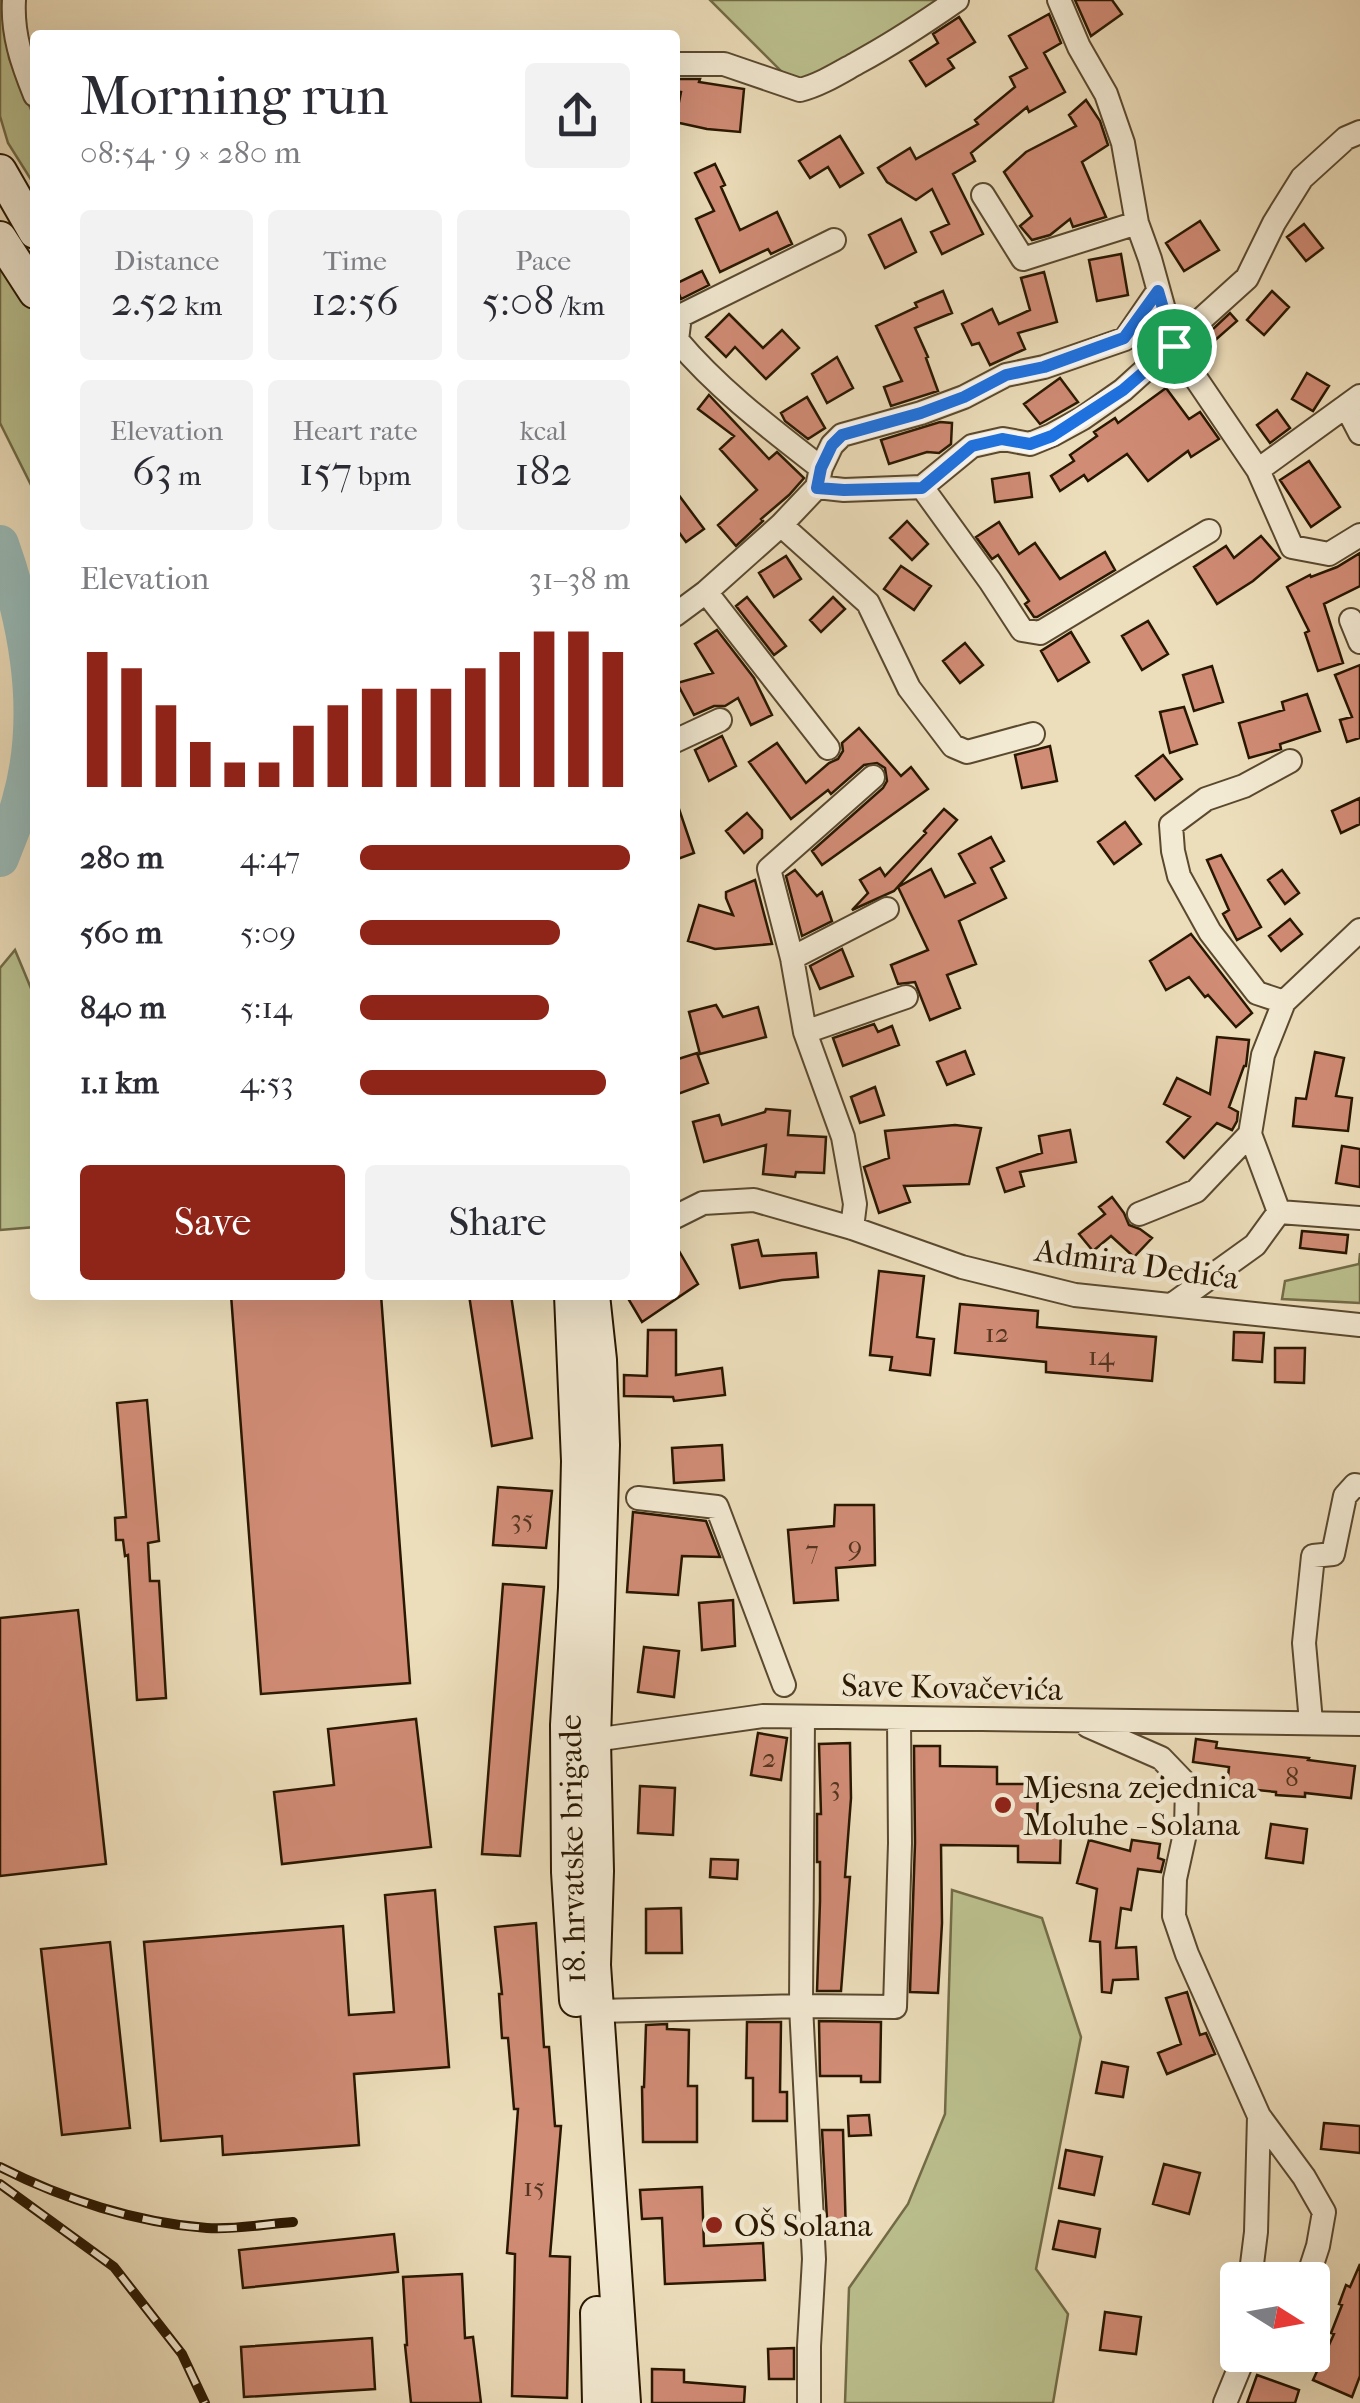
<!DOCTYPE html>
<meta charset="utf-8">
<style>
:root{--surface:#fff;--page:#f2f2f3;--text:#2b2b33;--muted:#7c7c81;--accent:#8f2418}
body{margin:0;font-family:"IM FELL French Canon",serif;background:var(--page);color:var(--text);height:100vh;display:flex;flex-direction:column;font-size:38px;white-space:nowrap}
*{box-sizing:border-box;margin:0}
p{font-size:32px;color:var(--muted)}
.icon{flex:none;width:55px;height:55px;fill:none;stroke:currentColor;stroke-width:2;stroke-linecap:round;stroke-linejoin:round}
.map{position:relative;flex:1;overflow:hidden}
.drawer{position:absolute;left:30px;top:30px;width:650px;height:1270px;display:flex;flex-direction:column;background:var(--surface);border-radius:10px;box-shadow:0 10px 40px #0002}
.drawer>*{flex:none}
.needle{width:65px;rotate:101deg}
.tools{position:absolute;left:1220px;top:2262px;display:grid;gap:20px}
.tools a{display:grid;place-items:center;width:110px;height:110px;border-radius:10px;background:var(--surface);box-shadow:0 10px 40px #0002;font-size:50px}
.pin{position:absolute;display:grid;place-items:center;width:85px;height:85px;color:#fff;margin:-42px;border:5px solid #fff;border-radius:50%;box-shadow:0 2px 10px #0007}
.round{display:grid;place-items:center;flex:none;width:105px;height:105px;border-radius:10px;background:var(--page)}
.headline{display:flex;align-items:center;justify-content:space-between;height:170px;padding:0 50px}
h1{font-size:55px;font-weight:600;line-height:75px}
.metrics{display:grid;grid-template-columns:repeat(3,1fr);gap:15px;height:170px;padding:10px 50px}
.metrics div{display:grid;align-content:center;border-radius:10px;background:var(--page);text-align:center}
.metrics b{font-size:42px;font-weight:600}
.metrics small{font-size:28px;font-weight:400}
.metrics p{font-size:28px}
.chart{height:280px;padding:20px 50px}
.chart p{display:flex;justify-content:space-between}
.chart svg{width:100%;height:180px;margin-top:10px;stroke:var(--accent);stroke-width:6}
.action{display:flex;gap:20px;margin-top:auto;padding:20px 50px}
.action a{flex:1;height:115px;border-radius:10px;background:var(--accent);color:#fff;font-size:40px;font-weight:600;line-height:115px;text-align:center}
.action a+a{background:var(--page);color:var(--text)}
ul{padding:0 50px;list-style:none;font-size:32px}
li{display:grid;grid-template-columns:160px 120px 1fr;align-items:center;height:75px}
li i{height:25px;border-radius:12px;background:var(--accent)}
.map>svg:first-child{display:block}
.green{fill:#bbc08e;stroke:#726c47;stroke-width:2.5}
.lines{fill:none;stroke-linecap:round;stroke-linejoin:round}
.river{stroke:#9abbb7;stroke-width:38}
.building{fill:#d18c76;stroke:#291700;stroke-width:2.5}
.minor-casing{stroke:#5a492f;stroke-width:26}
.secondary-casing{stroke:#291700;stroke-width:36}
.minor{stroke:#f3ead3;stroke-width:22}
.secondary{stroke:#f3ead3;stroke-width:32}
.rail-casing{stroke:#291700;stroke-width:10}
.rail{stroke:#f3ead3;stroke-width:6;stroke-dasharray:19;stroke-linecap:butt}
.route-casing{stroke:#fff;stroke-width:20}
.route{stroke:#1a73e8;stroke-width:12}
.poi-dot{fill:#8f2418;stroke:#f3ead3;stroke-width:4}
.labels{text-anchor:middle;stroke-width:9;stroke-linejoin:round;paint-order:stroke}
.number-label{font-size:28px;fill:#53341e}
.street-label{font-size:32px;fill:#291700;stroke:#f3ead3}
.poi-label{font-size:32px;fill:#291700;stroke:#f3ead3;text-anchor:start}
</style>
<div class="map">
<svg width="1360" height="2403" viewBox="0 0 1360 2403">
<rect width="100%" height="100%" fill="#eddebb"/>
<filter id="stains"><feTurbulence type="fractalNoise" baseFrequency=".002" numOctaves="4"/><feColorMatrix values="0 0 0 0 .2 0 0 0 0 .09 0 0 0 0 .02 0 0 0 .5 -.17"/></filter>
<radialGradient id="worn" r=".72"><stop offset=".6" stop-color="#630" stop-opacity="0"/><stop offset="1" stop-color="#630" stop-opacity=".3"/></radialGradient>
<path class="green" d="M0 0H8L9 58 35 119V186L8 143 0 116Z
M710 0H957L800 90Z
M0 262 35 314V493L0 423Z
M15 950 35 998V1227L0 1230V968Z
M1360 1253V1303L1282 1299 1285 1281 1359 1264Z
M952 1890 1042 1918 1081 2037 1036 2269 1068 2314 1053 2403H845L849 2288 908 2204 945 2114Z"/>
<g class="lines">
<path class="river" d="M0 544C29 626 45 715 21 800 16 820 7 839 0 858"/>
</g>
<path class="building" d="M1075 0H1112L1122 14 1091 36Z
M1049 14 1061 43 1044 53 1065 92 1029 112 1027 107 971 153 975 161 953 174 983 234 942 254 931 232 949 224 932 189 916 200 887 182 878 168 910 148 916 159 978 124 975 120 1015 87 1010 77 1027 68 1009 36Z
M959 17 975 42 948 59 954 68 926 86 910 61 938 43 933 34Z
M675 79H700L699 82 744 89 740 132 707 129 675 122 681 92 675 91Z
M1086 100 1100 121 1108 145 1082 162 1106 217 1073 227 1070 219 1050 235 1032 240 1020 226 1032 216 1004 172 1026 152 1076 126 1069 115Z
M840 136 863 173 840 187 828 167 810 178 799 161Z
M715 164 725 185 721 187 740 230 777 212 792 244 771 254 768 249 720 272 696 219 714 211 695 173Z
M901 219 916 252 885 268 869 235Z
M1200 221 1219 250 1184 271 1166 243Z
M1304 224 1323 248 1306 261 1287 237Z
M1121 254 1128 295 1097 301 1089 260Z
M702 271 709 285 681 299 675 284Z
M1044 272 1057 322 1018 333 1025 349 990 365 979 343 972 345 962 324 992 309 999 324 1030 310 1021 278Z
M943 291 952 313 915 328 928 357 926 358 938 391 891 406 884 387 902 381 876 326 917 307 915 303Z
M1272 291 1289 307 1264 335 1247 320Z
M1230 313 1237 321 1204 350 1198 343Z
M729 314 763 348 782 330 799 348 766 379 735 347 726 357 706 337Z
M837 357 853 388 827 403 812 374Z
M1307 373 1329 386 1313 411 1292 399Z
M1060 378 1078 402 1040 424 1024 404Z
M1166 388 1189 419 1200 412 1219 439 1191 457 1188 451 1148 481 1127 454 1088 481 1084 475 1060 491 1051 476 1074 461 1070 455 1097 436 1094 432 1115 418 1118 423Z
M709 395 769 459 777 452 804 478 789 495 761 519 763 521 736 546 718 525 757 490 720 449 734 436 698 409Z
M807 397 825 428 808 439 785 421 781 413Z
M1277 410 1290 428 1270 443 1257 425Z
M940 422 952 423 951 444 939 453 927 452 889 464 881 440Z
M1309 461 1340 507 1311 527 1280 480Z
M1029 473 1032 497 995 502 992 479Z
M675 490 704 529 686 542 675 527Z
M907 521 928 544 912 560 890 538Z
M999 522 1019 554 1035 543 1060 579 1105 552 1115 570 1037 617H1034L1025 604 1029 601 998 555 992 559 976 537Z
M1261 536 1280 558 1253 581 1217 604 1194 567 1226 546 1234 558Z
M1360 553V586L1324 604 1343 663 1318 671 1305 633 1309 631 1287 587 1310 575 1311 577 1337 567Z
M786 556 801 579 774 597 759 573Z
M901 566 931 586 914 610 884 589Z
M747 597 786 646 774 655 736 606Z
M833 597 845 609 821 632 810 620Z
M1148 621 1168 654 1142 670 1122 636Z
M717 630 754 678 772 715 751 725 738 698 725 706H714L694 715 677 683 713 673 695 644Z
M1071 632 1089 662 1058 681 1041 651Z
M965 643 983 665 960 683 943 661Z
M1360 665V738L1347 742 1340 720 1352 717 1335 675Z
M1212 666 1223 702 1194 711 1183 675Z
M1307 694 1320 731 1280 744 1281 749 1249 758 1239 723 1284 710 1282 702Z
M1184 707 1197 744 1170 753 1160 712Z
M859 728 901 776 911 767 928 789 822 865 812 851 883 788 887 781 885 768 877 763 864 765 831 794 828 790 791 819 749 762 777 743 806 783 829 763 838 759 843 751 842 743Z
M722 736 736 766 709 781 695 750Z
M1050 746 1057 781 1022 788 1015 755Z
M1163 755 1182 779 1155 800 1136 776Z
M1360 798V824L1341 833 1332 811Z
M675 806H678L694 853 675 860Z
M944 809 957 820 894 891 852 910 868 893 860 880 880 868 885 876 926 833 924 831Z
M747 813 762 830V838L744 853 726 831Z
M1125 822 1141 844 1114 864 1098 842Z
M991 837 1004 861 991 868 1006 898 959 921 976 964 947 975 960 1008 930 1020 915 982 898 984 891 965 928 950 898 887 931 869 945 897 975 883 959 854Z
M1221 855 1261 927 1237 940 1223 914 1229 910 1207 860Z
M795 870 817 896 822 892 832 921 802 936 786 876Z
M1282 870 1299 893 1285 904 1268 880Z
M755 880 772 944 715 949 688 941 699 905 733 915 726 898V892Z
M1290 919 1302 934 1281 951 1269 936Z
M1191 934 1252 1013 1236 1027 1208 995 1205 997 1189 977 1166 990 1150 961Z
M842 949 853 976 820 989 810 966Z
M716 1005 723 1017 758 1007 766 1037 700 1054 689 1012Z
M874 1024 878 1032 892 1026 899 1045 843 1066 833 1038Z
M1217 1037 1249 1040 1246 1066H1244L1229 1107 1238 1112 1237 1121 1232 1130 1217 1123 1184 1158 1167 1142 1190 1117 1164 1104 1177 1078 1210 1094Z
M965 1051 974 1074 947 1085 937 1062Z
M1315 1052 1344 1058 1336 1096 1352 1098 1348 1131 1293 1126 1296 1098 1306 1099Z
M697 1053 708 1083 675 1095V1060Z
M875 1087 884 1115 860 1123 851 1097Z
M766 1109 790 1111 788 1135 826 1137 824 1173 796 1172 795 1177 763 1174 766 1145 704 1162 693 1122 719 1115 722 1125 765 1112Z
M955 1125 981 1128 969 1184 904 1186 910 1202 879 1213 864 1167 889 1158 885 1131Z
M1070 1130 1076 1162 1020 1172 1024 1186 1005 1192 997 1168 1042 1153 1039 1136Z
M1342 1146 1360 1149V1187L1336 1183Z
M1112 1197 1124 1213 1129 1225 1140 1229 1152 1238 1134 1257 1111 1236 1093 1251 1079 1234 1105 1214 1099 1207Z
M1302 1231 1348 1235 1346 1253 1300 1248Z
M758 1240 762 1256 816 1253 818 1277 782 1280 740 1288 732 1245Z
M675 1244 698 1284 642 1322 626 1295H675Z
M879 1271 924 1276 917 1337 934 1339 930 1375 890 1370 892 1357 870 1355Z
M231 1295H381L410 1683 261 1694Z
M469 1295H511L532 1438 492 1446Z
M960 1304 1038 1311 1037 1327 1156 1337 1152 1381 1046 1372V1362L955 1353Z
M648 1330H676V1375L722 1368 725 1395 674 1401 673 1397 624 1396V1375L647 1376Z
M1234 1332 1264 1333 1262 1362 1233 1360Z
M1275 1348H1305L1304 1383 1275 1382Z
M147 1400 159 1541 148 1543 150 1581H159L166 1698 137 1700 128 1555 125 1556 123 1540H116L115 1518 126 1517 117 1403Z
M722 1445 724 1480 674 1483 672 1448Z
M498 1487 552 1491 546 1548 493 1545Z
M835 1505H874L875 1565 836 1568 838 1600 794 1603 788 1530 834 1526Z
M633 1512 706 1521 720 1557 682 1556 678 1595 627 1592Z
M503 1584 544 1587 520 1856 482 1854Z
M733 1600 735 1646 702 1650 699 1603Z
M78 1610 106 1864 0 1876V1618Z
M644 1647 679 1651 674 1697 638 1692Z
M416 1719 431 1847 282 1864 274 1792 334 1785 328 1729Z
M758 1733 787 1738 781 1780 751 1775Z
M1196 1739 1217 1742 1216 1748 1309 1758 1308 1760 1355 1766 1351 1798 1305 1793V1797L1276 1795V1792L1227 1787 1229 1767 1193 1762Z
M850 1743 851 1798 845 1877H850L841 1991H817L820 1901V1862H817V1814H821L819 1744Z
M914 1746H940V1766L997 1767V1784H1038L1037 1827H1061L1060 1863 1018 1862V1846L941 1845 942 1923 938 1993 910 1992 915 1843Z
M640 1786 675 1788 673 1835 638 1833Z
M1271 1824 1307 1829 1303 1863 1266 1858Z
M1089 1840 1130 1851 1132 1840 1160 1844 1158 1858 1164 1860 1161 1872 1138 1869 1131 1910 1121 1908 1116 1948 1136 1947 1138 1979 1113 1980 1111 1993 1102 1992 1100 1942 1090 1941 1097 1889 1077 1883Z
M711 1859 738 1860 737 1879 710 1877Z
M435 1890 449 2067 354 2074 359 2145 223 2155 222 2136 161 2141 144 1942 343 1926 349 2015 394 2012 385 1895Z
M681 1908 682 1953H646V1909Z
M536 1923 544 2047H549L555 2126H561L550 2256 570 2257 567 2398 512 2396 515 2254 507 2253 518 2109H514L508 2038H502L499 1994H502L495 1927Z
M110 1942 130 2128 62 2135 41 1949Z
M1187 1992 1200 2035 1206 2033 1215 2054 1167 2074 1158 2053 1181 2044 1166 1998Z
M819 2021 881 2022 880 2082H861V2076H820Z
M747 2022H781L780 2092H787V2121H753V2078H746Z
M667 2024V2029L689 2030 688 2086H697V2142H643L642 2087H644L646 2025Z
M1102 2062 1128 2067 1123 2097 1096 2093Z
M869 2115 871 2135 849 2136 848 2116Z
M1324 2123 1360 2126V2153L1321 2149Z
M822 2130H843L846 2236 828 2237Z
M1066 2150 1102 2157 1094 2195 1059 2188Z
M1164 2164 1200 2173 1189 2214 1153 2204Z
M702 2187 704 2246 763 2243 765 2280 665 2284 662 2218 642 2219 640 2190Z
M1059 2221 1100 2229 1095 2257 1053 2249Z
M394 2234 398 2272 243 2288 239 2250Z
M1360 2264V2376L1352 2397 1313 2380 1334 2334 1331 2333 1342 2305 1339 2304 1346 2285 1350 2287Z
M462 2274 465 2338 473 2337 481 2403H411L405 2345H407L403 2277Z
M1105 2312 1141 2317 1136 2354 1100 2350Z
M372 2338 375 2389 244 2397 241 2347Z
M794 2348V2379H769L768 2349Z
M652 2369 684 2370V2382L745 2387 744 2403H652Z
M1257 2375 1299 2390 1295 2403H1247Z"/>
<g class="lines">
<defs>
<path id="minor" d="M14 0C12 34 22 63 35 95
M1059 0 1079 47 1106 94 1123 143 1137 223 1150 259 1174 346 1258 470 1292 547 1329 554 1360 535
M675 64H724L800 90C820 85 839 73 857 63 892 44 924 23 957 0
M983 195 1023 259 1137 223
M1346 406 1360 433
M821 468C771 429 718 389 677 340L680 316 834 240
M1258 470 1360 396
M817 487 844 490 922 487 972 446 1003 439 1030 444 1052 435 1083 418 1123 390 1247 278 1274 223 1302 178 1346 138 1360 132
M922 487 990 581 1022 630 1040 633 1209 531
M781 525 868 603 909 688 953 746 967 752 1033 734
M706 592 828 748
M675 615 706 592 781 525 817 487 821 468 832 445 842 435 921 413 964 397 1006 375 1044 367 1125 339 1158 291
M1351 620 1360 642
M675 741 720 720
M792 958 887 909
M1284 1002 1257 993 1210 932 1179 876 1173 851 1171 825 1206 799 1244 786 1290 761
M805 1032 906 997
M1279 1212 1360 1218
M1139 1214 1196 1191 1250 1134
M675 1217 703 1203 754 1200 852 1228 962 1267 1075 1295 1360 1325
M852 1228 855 1204 843 1137 805 1032 792 958 769 869 873 777
M1173 1304 1255 1245 1279 1212 1250 1134 1263 1055 1284 1002 1360 930
M638 1498 717 1507 784 1685
M803 1717 801 2006 814 2259 809 2346V2403
M1311 1722 1304 1643 1313 1556 1333 1554 1345 1496 1355 1485 1360 1486
M1088 1726 1161 1758 1187 1785 1186 1829 1175 1879 1174 1916 1187 1954 1259 2116 1256 2232 1250 2280
M594 1740 763 1716 1360 1724
M597 2011 801 2006 895 2007 900 1843 899 1719
M1259 2116 1304 2177 1324 2212 1318 2246 1307 2280
M1225 2403 1241 2364 1242 2355"/>
<path id="secondary" d="M0 171 35 232
M0 238 35 292
M571 1295 578 1461 575 1588 567 1725 568 1872 576 2000
M593 1295 600 1360 603 1445 594 1740 597 1871 594 1965 624 2403
M597 2313 599 2403"/>
</defs>
<use href="#minor" class="minor-casing"/>
<use href="#secondary" class="secondary-casing"/>
<use href="#minor" class="minor"/>
<use href="#secondary" class="secondary"/>
<defs>
<path id="rail" d="M0 2167C63 2199 137 2223 207 2228 235 2230 265 2224 293 2222
M0 2184 114 2267 182 2354 205 2403"/>
</defs>
<use href="#rail" class="rail-casing"/>
<use href="#rail" class="rail"/>
</g>
<g class="lines">
<defs>
<path id="route" d="M1158 291 1174 346 1123 390 1052 436 1030 444 1002 439 972 446 922 488 844 490 817 488 821 468 832 445 842 435 921 413 964 397 1006 375 1044 367 1124 338Z"/>
</defs>
<use href="#route" class="route-casing"/>
<use href="#route" class="route"/>
</g>
<g class="poi-dot">
<circle cx="1003" cy="1805" r="10"/>
<circle cx="714" cy="2225" r="10"/>
</g>
<g class="labels">
<g class="number-label">
<text x="997" y="1342">12</text>
<text x="1101" y="1365">14</text>
<text x="522" y="1528">35</text>
<text x="855" y="1555">9</text>
<text x="812" y="1559">7</text>
<text x="769" y="1767">2</text>
<text x="1292" y="1786">8</text>
<text x="835" y="1795">3</text>
<text x="534" y="2196">15</text>
</g>
<g class="street-label">
<text transform="translate(1137 1264) rotate(8)" y="11">Admira Dedića</text>
<text transform="translate(952 1687) rotate(1)" y="11">Save Kovačevića</text>
<text transform="translate(572 1849) rotate(-91)" y="11">18. hrvatske brigade</text>
</g>
<g class="poi-label">
<text x="1023" y="1798">Mjesna zejednica<tspan x="1023" dy="37">Moluhe - Solana</tspan></text>
<text x="734" y="2236">OŠ Solana</text>
</g>
</g>
<rect width="100%" height="100%" filter="url(#stains)"/>
<rect width="100%" height="100%" fill="url(#worn)"/>
</svg>
<div class="tools">
<a><svg class="needle" viewBox="-14 -14 28 28"><path d="M0-13l5 13h-10z" fill="#e53935"/><path d="M0 13l5-13h-10z" fill="#7c7c81"/></svg></a>
</div>
<div class="pin" style="left:1174px;top:346px;background:#1e9e55"><svg class="icon" aria-label="arrive" viewBox="0 0 24 24"><path d="M6 21V4h12l-3 4 3 4H6"/></svg></div>
<section class="drawer">
<div class="headline"><div><h1>Morning run</h1><p>08:54 · 9 × 280 m</p></div><a class="round"><svg class="icon" aria-label="share" viewBox="0 0 24 24"><path d="M12 15V3M7 8l5-5 5 5M5 13v7h14v-7"/></svg></a></div>
<div class="metrics">
<div><p>Distance</p><b>2.52<small> km</small></b></div>
<div><p>Time</p><b>12:56</b></div>
<div><p>Pace</p><b>5:08<small> /km</small></b></div>
</div>
<div class="metrics">
<div><p>Elevation</p><b>63<small> m</small></b></div>
<div><p>Heart rate</p><b>157<small> bpm</small></b></div>
<div><p>kcal</p><b>182</b></div>
</div>
<div class="chart"><p><span>Elevation</span>31–38 m</p>
<svg viewBox="0 0 160 44" preserveAspectRatio="none"><path d="M5 44V11M15 44V15M25 44V24M35 44V33M45 44V38M55 44V38M65 44V29M75 44V24M85 44V20M95 44V20M105 44V20M115 44V15M125 44V11M135 44V6M145 44V6M155 44V11"/></svg>
</div>
<ul>
<li><b>280 m</b>4:47<i style="width:100%"></i></li>
<li><b>560 m</b>5:09<i style="width:74%"></i></li>
<li><b>840 m</b>5:14<i style="width:70%"></i></li>
<li><b>1.1 km</b>4:53<i style="width:91%"></i></li>
</ul>
<div class="action"><a>Save</a><a>Share</a></div>
</section>
</div>
